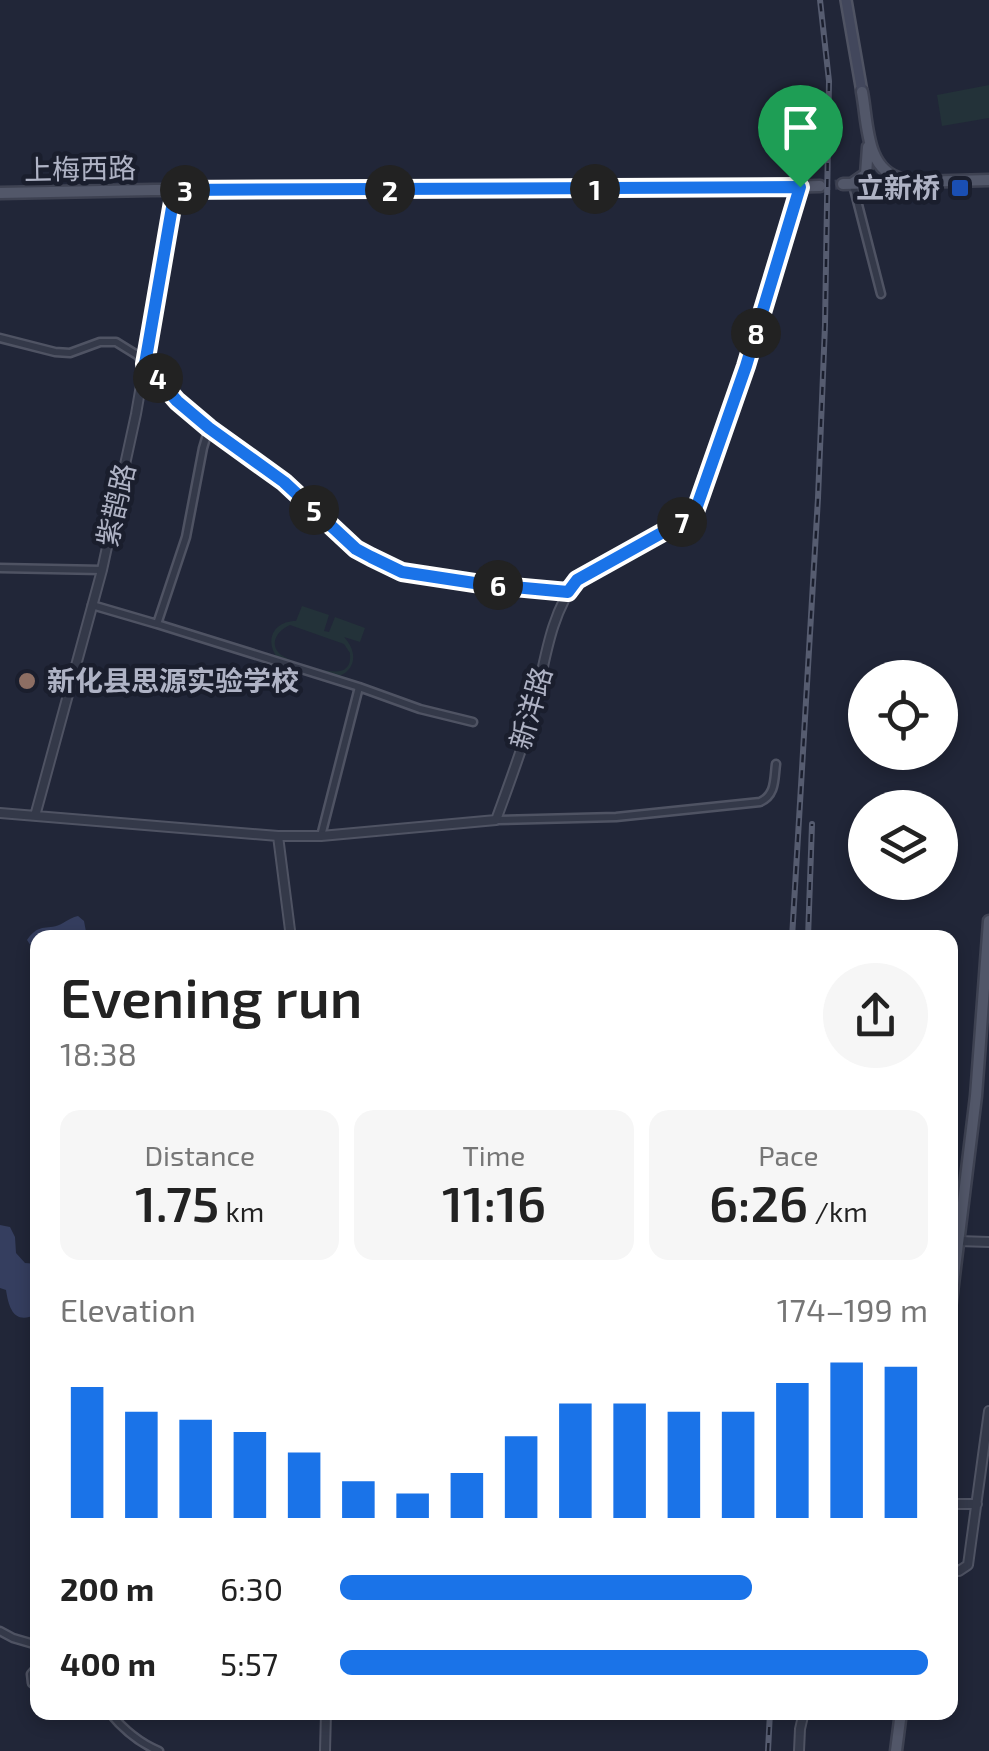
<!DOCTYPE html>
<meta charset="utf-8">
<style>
:root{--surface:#fff;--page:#f6f6f6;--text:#222;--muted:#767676;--accent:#1a73e8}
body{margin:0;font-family:"Exo 2","Noto Sans SC",sans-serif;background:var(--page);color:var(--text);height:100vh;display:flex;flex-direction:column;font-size:38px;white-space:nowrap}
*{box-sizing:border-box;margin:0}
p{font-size:32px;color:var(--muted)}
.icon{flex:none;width:55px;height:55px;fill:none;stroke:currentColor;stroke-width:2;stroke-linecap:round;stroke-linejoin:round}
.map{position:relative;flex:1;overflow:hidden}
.drawer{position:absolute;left:30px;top:930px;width:928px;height:790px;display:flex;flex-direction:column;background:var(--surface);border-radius:20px;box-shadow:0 5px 15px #0003}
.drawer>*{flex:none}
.fabs{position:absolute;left:848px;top:660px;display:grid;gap:20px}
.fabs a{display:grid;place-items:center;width:110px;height:110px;border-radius:50%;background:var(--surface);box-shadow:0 5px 15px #0003;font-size:50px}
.pin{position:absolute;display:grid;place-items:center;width:85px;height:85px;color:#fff;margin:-102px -42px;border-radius:50% 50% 50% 0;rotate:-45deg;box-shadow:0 0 10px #0007}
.pin .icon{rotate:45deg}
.km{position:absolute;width:50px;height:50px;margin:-25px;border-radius:50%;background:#222;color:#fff;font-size:28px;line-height:50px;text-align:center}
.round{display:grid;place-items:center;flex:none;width:105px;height:105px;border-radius:52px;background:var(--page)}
.overview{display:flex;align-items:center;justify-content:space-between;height:170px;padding:0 30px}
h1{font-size:55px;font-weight:600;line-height:75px}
.metrics{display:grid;grid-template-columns:repeat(3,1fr);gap:15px;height:170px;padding:10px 30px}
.metrics div{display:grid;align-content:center;border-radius:20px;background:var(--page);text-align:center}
.metrics b{font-size:50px;font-weight:600}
.metrics small{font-size:28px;font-weight:400}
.metrics p{font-size:28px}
.chart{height:280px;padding:20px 30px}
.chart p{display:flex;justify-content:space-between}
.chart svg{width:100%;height:180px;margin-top:10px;stroke:var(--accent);stroke-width:6}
ul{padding:0 30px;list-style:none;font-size:32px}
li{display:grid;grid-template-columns:160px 120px 1fr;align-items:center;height:75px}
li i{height:25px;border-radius:12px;background:var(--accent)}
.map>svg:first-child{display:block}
.green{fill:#233239;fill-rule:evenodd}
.water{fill:#353e5f}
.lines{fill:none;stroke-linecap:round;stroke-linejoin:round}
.primary-tunnel{stroke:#363b4d;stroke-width:10;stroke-dasharray:10 5;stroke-linecap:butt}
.minor-casing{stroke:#4f5363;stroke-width:11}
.tertiary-casing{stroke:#4f5363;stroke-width:12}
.secondary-casing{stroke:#4f5363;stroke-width:14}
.primary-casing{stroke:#3e4252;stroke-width:15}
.minor{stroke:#343949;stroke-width:6}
.tertiary{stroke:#343949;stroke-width:8}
.secondary{stroke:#42475c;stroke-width:9}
.primary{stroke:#525769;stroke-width:10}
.rail-casing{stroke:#565c70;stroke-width:6}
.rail{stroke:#1a1e2d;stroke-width:2.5;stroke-dasharray:8;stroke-linecap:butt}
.route-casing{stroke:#fff;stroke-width:20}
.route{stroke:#1a73e8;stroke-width:12}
.transit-dot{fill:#1a4fb4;stroke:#1a1e2d;stroke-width:4}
.education-dot{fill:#8d6e63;stroke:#1a1e2d;stroke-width:4}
.labels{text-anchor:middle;stroke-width:9;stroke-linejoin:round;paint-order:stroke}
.street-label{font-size:28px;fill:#afb3c5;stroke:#1a1e2d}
.poi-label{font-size:28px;font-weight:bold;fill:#afb3c5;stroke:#1a1e2d;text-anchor:end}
</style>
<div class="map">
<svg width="989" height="1751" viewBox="0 0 989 1751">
<rect width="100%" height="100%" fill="#212638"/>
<path class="green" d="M989 85V118L942 126 937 95Z
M302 606 329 615 324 631 329 632 335 617 365 628 360 642 344 637C359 653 356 673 333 678L278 659C264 641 273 621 296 621ZM290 625 344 644 350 653C350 660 351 664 345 669 336 677 293 663 283 656 267 646 277 630 290 625Z"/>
<path class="water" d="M78 916 84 921 87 937 38 938 37 955 27 940C40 921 48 932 63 923 68 920 73 917 78 916Z
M0 1225 10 1227 15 1237 16 1253 25 1263 37 1264V1314C15 1325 9 1310 6 1290L0 1288Z"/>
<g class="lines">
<path class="primary-tunnel" d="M820 186 843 184"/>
<defs>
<path id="minor" d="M853 185 881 294
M0 338 55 352 70 353 100 342H116L137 355 177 401 209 428 284 482 357 549 402 572 481 584 567 592
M209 428 203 448 186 537 157 624 359 687 321 836
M0 568 102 570
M92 605 157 624
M359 687 420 709 473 722
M496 820 616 817 760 802C776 795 774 779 776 764
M0 1631 13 1638 37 1645 38 1662
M38 1666 31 1674 32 1683 38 1688
M109 1712C123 1729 139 1743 159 1751"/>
<path id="tertiary" d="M0 813 278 836H321L496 820C508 787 520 755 530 722 544 676 546 619 577 580L683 521 696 509 746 367 800 187
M35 816 102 570 136 414 175 190
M278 836 291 938
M958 1241 989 1242
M950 1504H977
M950 1570 959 1571 968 1565 989 1411
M325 1751 326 1712
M799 1751 800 1729 804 1712"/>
<path id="secondary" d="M846 0 862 92"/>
<path id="primary" d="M862 92C868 123 865 170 902 179
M853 183 866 174 868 147
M843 184 989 180
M0 193 153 190 693 189 820 186
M950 1309 976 1096 989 921
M896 1751 901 1712"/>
</defs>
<use href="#minor" class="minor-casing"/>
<use href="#tertiary" class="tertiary-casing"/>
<use href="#secondary" class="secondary-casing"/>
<use href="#primary" class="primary-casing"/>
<use href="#minor" class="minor"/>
<use href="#tertiary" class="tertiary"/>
<use href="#secondary" class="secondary"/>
<use href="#primary" class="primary"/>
<defs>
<path id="rail" d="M792 938 818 498 825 325 829 81 820 0
M808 938 812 824
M768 1751 770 1712"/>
</defs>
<use href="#rail" class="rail-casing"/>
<use href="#rail" class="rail"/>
</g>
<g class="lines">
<defs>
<path id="route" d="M800 187 746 366 696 509 683 521 577 580 568 592 481 584 402 572 371 557 356 549 284 482 209 428 177 401 145 364 175 190Z"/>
</defs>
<use href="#route" class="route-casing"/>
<use href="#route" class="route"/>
</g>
<rect class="transit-dot" x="950" y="178" width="20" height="20" rx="5"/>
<circle class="education-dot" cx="27" cy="681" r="10"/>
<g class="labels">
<g class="street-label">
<text transform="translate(80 169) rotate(-1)" y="10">上梅西路</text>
<text transform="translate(116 505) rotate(-77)" y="10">紫鹊路</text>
<text transform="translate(531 708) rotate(-74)" y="10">新洋路</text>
</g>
<g class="poi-label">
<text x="940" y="198">立新桥</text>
<text x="47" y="691" text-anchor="start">新化县思源实验学校</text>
</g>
</g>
</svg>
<div class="fabs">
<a><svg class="icon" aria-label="locate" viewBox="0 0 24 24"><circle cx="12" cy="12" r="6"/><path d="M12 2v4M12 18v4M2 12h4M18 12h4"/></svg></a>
<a><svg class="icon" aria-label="layers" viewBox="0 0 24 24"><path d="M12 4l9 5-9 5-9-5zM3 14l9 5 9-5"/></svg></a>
</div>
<div class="pin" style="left:800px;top:187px;background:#1e9e55"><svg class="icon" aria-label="arrive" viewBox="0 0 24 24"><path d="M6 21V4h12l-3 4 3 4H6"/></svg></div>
<b class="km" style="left:595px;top:189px">1</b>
<b class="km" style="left:390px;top:190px">2</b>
<b class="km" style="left:185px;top:190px">3</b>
<b class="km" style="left:158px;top:378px">4</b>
<b class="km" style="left:314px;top:510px">5</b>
<b class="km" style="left:498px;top:585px">6</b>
<b class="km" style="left:682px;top:522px">7</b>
<b class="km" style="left:756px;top:333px">8</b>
<section class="drawer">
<div class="overview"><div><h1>Evening run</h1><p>18:38</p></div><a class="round"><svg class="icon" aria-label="share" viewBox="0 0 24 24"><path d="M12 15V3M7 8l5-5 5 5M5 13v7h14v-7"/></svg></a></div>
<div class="metrics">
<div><p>Distance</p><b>1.75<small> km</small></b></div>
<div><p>Time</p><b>11:16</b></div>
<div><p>Pace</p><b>6:26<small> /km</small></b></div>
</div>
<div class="chart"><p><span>Elevation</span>174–199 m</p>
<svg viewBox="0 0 160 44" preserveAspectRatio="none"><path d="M5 44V12M15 44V18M25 44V20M35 44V23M45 44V28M55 44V35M65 44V38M75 44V33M85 44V24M95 44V16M105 44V16M115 44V18M125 44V18M135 44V11M145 44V6M155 44V7"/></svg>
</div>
<ul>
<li><b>200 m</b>6:30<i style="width:70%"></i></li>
<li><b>400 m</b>5:57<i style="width:100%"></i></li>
</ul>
</section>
</div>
